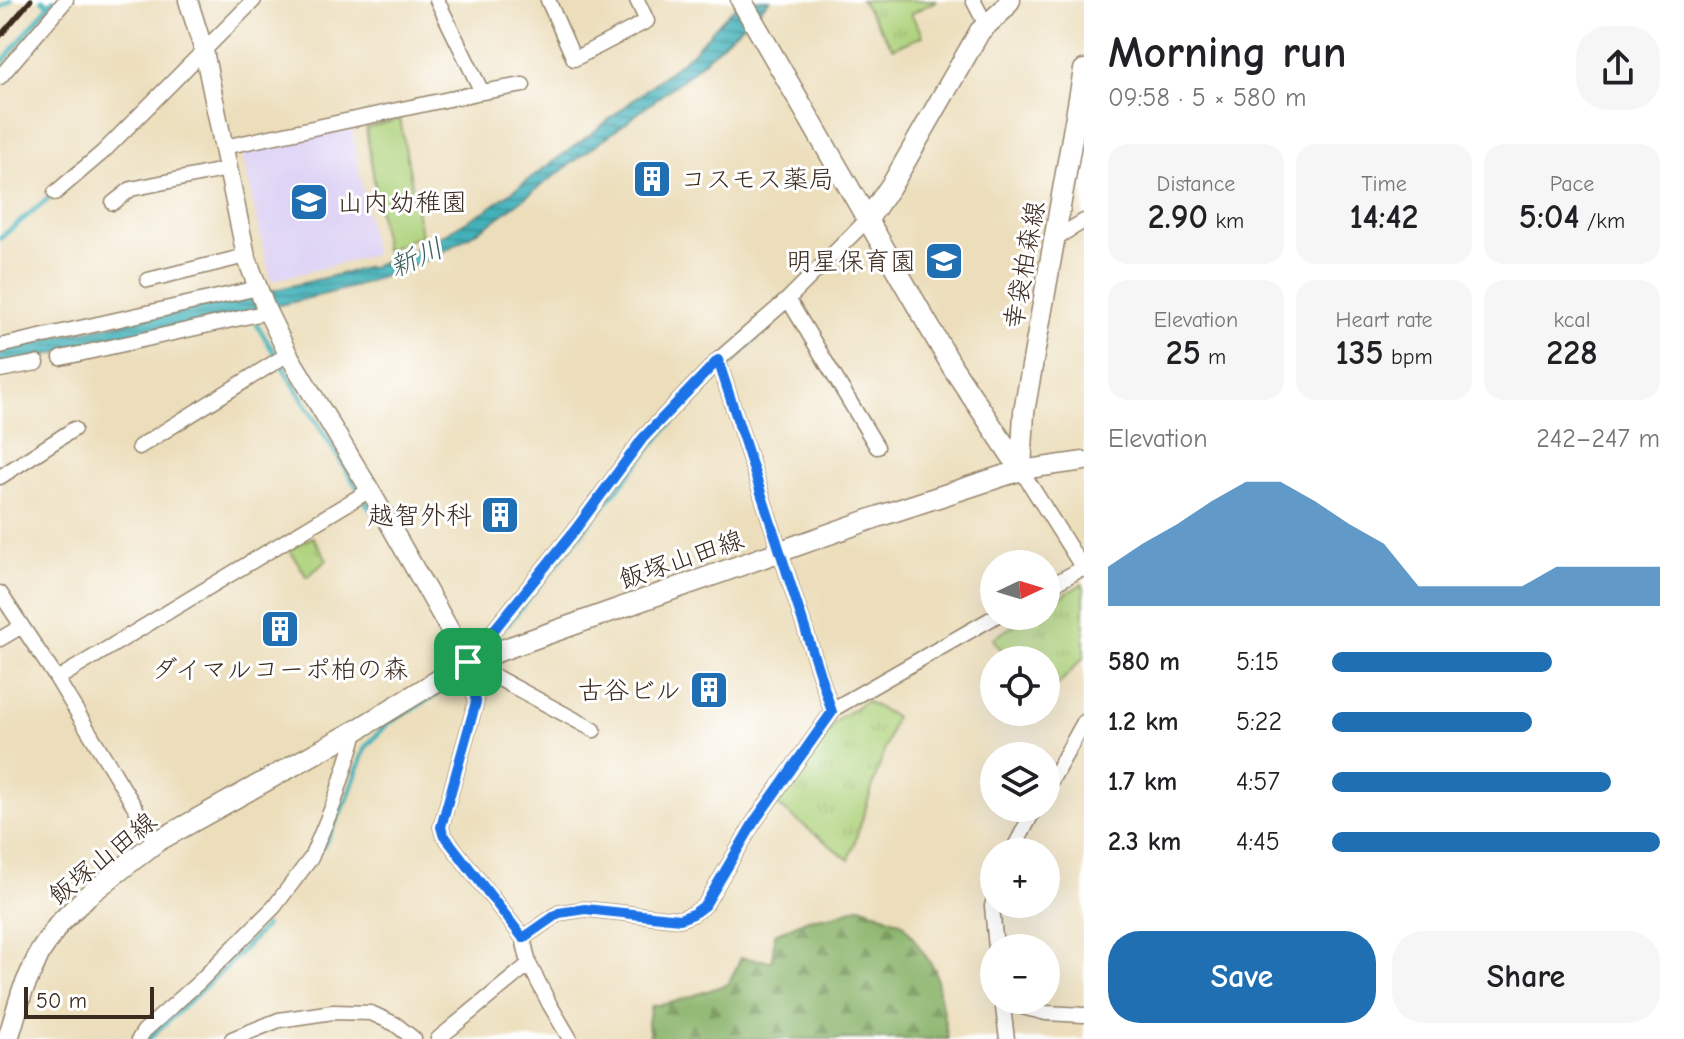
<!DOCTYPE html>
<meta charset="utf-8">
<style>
:root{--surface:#fff;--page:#f6f6f6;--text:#202124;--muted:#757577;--accent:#1f6fb2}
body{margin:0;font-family:"Comic Neue","Klee One",sans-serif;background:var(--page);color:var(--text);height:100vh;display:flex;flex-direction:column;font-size:30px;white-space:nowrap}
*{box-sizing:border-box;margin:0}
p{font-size:26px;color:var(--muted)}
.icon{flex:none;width:44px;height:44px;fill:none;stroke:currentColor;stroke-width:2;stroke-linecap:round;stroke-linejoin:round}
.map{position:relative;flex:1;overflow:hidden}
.sheet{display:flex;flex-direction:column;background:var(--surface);width:600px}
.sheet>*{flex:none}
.needle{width:52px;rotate:86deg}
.buttons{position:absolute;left:980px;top:550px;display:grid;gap:16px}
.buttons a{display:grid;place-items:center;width:80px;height:80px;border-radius:50%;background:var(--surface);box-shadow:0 8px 32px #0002;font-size:40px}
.scale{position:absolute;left:24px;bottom:20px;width:130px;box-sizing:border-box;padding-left:8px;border:4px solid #3b2a1e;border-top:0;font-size:22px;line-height:28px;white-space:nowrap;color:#3b2a1e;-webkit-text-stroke:6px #fff;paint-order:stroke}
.pin{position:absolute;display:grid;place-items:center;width:68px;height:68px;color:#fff;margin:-34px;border-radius:16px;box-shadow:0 4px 12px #0006}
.round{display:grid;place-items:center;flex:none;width:84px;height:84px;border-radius:32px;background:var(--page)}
.summary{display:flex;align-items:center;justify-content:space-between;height:136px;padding:0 24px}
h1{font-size:44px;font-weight:800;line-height:60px}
.figures{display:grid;grid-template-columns:repeat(3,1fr);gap:12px;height:136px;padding:8px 24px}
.figures div{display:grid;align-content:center;border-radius:20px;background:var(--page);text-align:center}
.figures b{font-size:34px;font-weight:800}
.figures small{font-size:22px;font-weight:400}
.figures p{font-size:22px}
.chart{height:224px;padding:16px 24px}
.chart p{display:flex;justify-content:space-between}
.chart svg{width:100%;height:144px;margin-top:8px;fill:var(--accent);opacity:.7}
.action{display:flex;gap:16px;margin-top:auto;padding:16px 24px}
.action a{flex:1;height:92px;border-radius:32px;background:var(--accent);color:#fff;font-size:32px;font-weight:800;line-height:92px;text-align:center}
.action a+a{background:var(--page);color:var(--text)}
ul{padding:0 24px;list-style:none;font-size:26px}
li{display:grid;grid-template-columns:128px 96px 1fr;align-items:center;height:60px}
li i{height:20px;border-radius:10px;background:var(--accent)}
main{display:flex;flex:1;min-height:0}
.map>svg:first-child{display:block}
.built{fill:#dfd4f5}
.grass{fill:#aed27b;stroke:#747e4c;stroke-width:2}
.forest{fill:url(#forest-firs);stroke:#626f44;stroke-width:2}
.park{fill:url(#park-tufts);stroke:#747e4c;stroke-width:2}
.water{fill:url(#water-rules);stroke:#3e6e6c;stroke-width:2}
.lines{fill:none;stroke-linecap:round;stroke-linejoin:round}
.stream{stroke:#42b2ba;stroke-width:5}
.minor-casing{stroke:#94846c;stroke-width:17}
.tertiary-casing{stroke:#94846c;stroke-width:21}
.secondary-casing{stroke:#94846c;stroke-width:23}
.minor{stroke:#fff;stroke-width:14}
.tertiary{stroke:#fff;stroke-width:18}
.secondary{stroke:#fff;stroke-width:20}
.rail{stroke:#3b2a1e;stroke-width:5}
.route-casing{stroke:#fff;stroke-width:16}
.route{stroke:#1a73e8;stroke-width:10}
.labels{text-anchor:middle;stroke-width:6;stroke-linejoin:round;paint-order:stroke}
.poi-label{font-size:26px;fill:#3b2a1e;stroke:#fff;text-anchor:end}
.street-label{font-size:26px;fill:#3b2a1e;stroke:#fff}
.water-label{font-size:28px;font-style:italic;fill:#3e605c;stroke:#fff}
</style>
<main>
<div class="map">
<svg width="1084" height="1039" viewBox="0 0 1084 1039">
<defs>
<pattern id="forest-firs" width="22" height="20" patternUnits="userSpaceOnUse" patternTransform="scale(2)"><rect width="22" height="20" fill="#8ab46b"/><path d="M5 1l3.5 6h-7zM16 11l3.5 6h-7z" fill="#729357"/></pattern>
<pattern id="park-tufts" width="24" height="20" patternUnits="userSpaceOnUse" patternTransform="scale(2)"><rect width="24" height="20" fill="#aed27b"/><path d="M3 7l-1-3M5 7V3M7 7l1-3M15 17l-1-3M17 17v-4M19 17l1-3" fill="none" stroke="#97b46a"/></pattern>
<pattern id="water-rules" width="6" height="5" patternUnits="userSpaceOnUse" patternTransform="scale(2)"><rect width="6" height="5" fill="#42b2ba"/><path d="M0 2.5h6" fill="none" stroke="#389197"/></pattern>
</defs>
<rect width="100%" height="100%" fill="#fff"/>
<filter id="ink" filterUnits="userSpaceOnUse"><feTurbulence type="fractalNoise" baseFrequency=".0125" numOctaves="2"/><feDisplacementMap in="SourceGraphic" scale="16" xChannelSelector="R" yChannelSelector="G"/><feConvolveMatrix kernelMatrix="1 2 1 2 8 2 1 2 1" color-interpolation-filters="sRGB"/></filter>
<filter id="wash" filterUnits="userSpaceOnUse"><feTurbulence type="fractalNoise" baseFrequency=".006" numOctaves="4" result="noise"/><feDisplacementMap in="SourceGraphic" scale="32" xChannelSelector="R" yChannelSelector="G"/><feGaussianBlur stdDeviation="1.8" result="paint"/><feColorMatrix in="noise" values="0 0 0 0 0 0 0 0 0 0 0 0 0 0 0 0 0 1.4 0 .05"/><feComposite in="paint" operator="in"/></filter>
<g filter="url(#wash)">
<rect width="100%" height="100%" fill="#ecdebb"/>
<path class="built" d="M352 129 374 255 271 281 241 149Z"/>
<path class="grass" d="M400 119 421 235 385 251 366 128Z"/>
<path class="forest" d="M861 906 903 923 935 970 948 1039H650L648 1023 651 1006 674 1002 728 984 741 958 772 961 775 934 808 919 834 915Z"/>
<path class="park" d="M861 0H937L911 14 923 36 893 48Z
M313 537 327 560 307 577 289 549Z
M1082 584 1084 588V657L1046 698V660H1011L992 639 1029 616H1046V606Z
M866 701 895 717 849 860 777 805 838 719Z"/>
<path class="water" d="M743 0H770L694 70 615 131 491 223 446 250 411 267 349 288 293 302 0 365V349L270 291 374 266 425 245 488 209 591 134 692 53 724 18Z"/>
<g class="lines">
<path class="stream" d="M42 0 49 5 53 0
M0 8 11 0
M0 65 49 5
M0 238 55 193
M257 325 372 512
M508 624 666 429 770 324
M323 847 347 800 365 748 387 724 464 678
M148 1039 224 969 265 926"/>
</g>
</g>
<g filter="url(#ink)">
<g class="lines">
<defs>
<path id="minor" d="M437 0 482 92 523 85
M548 0 574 59 647 21 637 0
M973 0 986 25
M0 77 66 0
M224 147 482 92
M55 193 103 152 254 0
M113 203 131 189 228 169
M1054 239 1084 221
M148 280 246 256
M788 299 877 447
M0 346 258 288
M61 358 268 312
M718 360 832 712
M0 370 37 363
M139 447 288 354
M1021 470 1084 570
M0 477 74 429
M1046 588 1083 568
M0 593 57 679 156 842
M0 639 22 626
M468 662 594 730
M57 679 370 490
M1046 790 1084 722
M1012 852 1035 808
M994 899 992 906 996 948
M523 938 559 913 585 909 680 919 693 914 705 905 754 822 835 708 996 616
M1002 1000 1007 1039
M1002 1002 1046 1013 1084 1015
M139 1039 144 1031 198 983 274 907 311 858 334 803 357 730
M232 1039 279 1020 333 1012 371 1013 395 1024 414 1039
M438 1039 529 964
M570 1039 550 1005 529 964 523 938 443 834 441 827 476 702 468 662 575 530 643 438 718 360 788 299 868 219"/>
<path id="tertiary" d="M188 0 204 51 246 256 266 309 288 354 370 490 468 662
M1021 470 1084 461"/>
<path id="secondary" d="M741 0 953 368 1021 470
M868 219 894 181 980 31 1004 9 1010 0
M1021 470 1024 412 1084 70
M8 1039 22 992 40 952 59 924 87 896 156 842 357 730 468 662 880 516 1021 470"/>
</defs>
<use href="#minor" class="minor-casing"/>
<use href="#tertiary" class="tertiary-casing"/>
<use href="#secondary" class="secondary-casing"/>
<use href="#minor" class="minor"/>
<use href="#tertiary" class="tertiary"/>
<use href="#secondary" class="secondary"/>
<path class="rail" d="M0 36 31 0"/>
</g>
</g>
<g class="lines" filter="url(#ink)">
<defs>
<path id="route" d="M718 360 832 712 754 822 705 905 693 914 680 919 585 909 559 913 523 938 443 834 441 827 476 702 468 662 575 530 643 438Z"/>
</defs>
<use href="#route" class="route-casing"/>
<use href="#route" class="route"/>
</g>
<defs>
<symbol id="building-square" viewBox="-11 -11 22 22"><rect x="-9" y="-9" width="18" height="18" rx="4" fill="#1f6fb2" stroke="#fff"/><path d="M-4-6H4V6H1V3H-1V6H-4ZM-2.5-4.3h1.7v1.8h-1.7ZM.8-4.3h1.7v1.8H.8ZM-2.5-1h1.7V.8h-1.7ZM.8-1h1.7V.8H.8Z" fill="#fff"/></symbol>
<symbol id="school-square" viewBox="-11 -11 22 22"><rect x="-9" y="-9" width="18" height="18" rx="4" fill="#1f6fb2" stroke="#fff"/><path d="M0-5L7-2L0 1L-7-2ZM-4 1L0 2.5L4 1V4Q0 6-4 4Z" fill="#fff"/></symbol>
</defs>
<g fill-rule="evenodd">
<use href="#building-square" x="630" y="157" width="44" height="44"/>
<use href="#school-square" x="287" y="180" width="44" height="44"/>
<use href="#school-square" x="922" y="239" width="44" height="44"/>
<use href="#building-square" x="478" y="493" width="44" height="44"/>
<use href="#building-square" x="258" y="607" width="44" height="44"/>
<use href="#building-square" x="687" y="668" width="44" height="44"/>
</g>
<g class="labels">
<g class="poi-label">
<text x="680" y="188" text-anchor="start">コスモス薬局</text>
<text x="337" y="211" text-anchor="start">山内幼稚園</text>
<text x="916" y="270">明星保育園</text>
<text x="472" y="524">越智外科</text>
<text x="280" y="678" text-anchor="middle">ダイマルコーポ柏の森</text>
<text x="681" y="699">古谷ビル</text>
</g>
<g class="street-label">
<text transform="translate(1024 265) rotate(-80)" y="9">幸袋柏森線</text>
<text transform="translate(681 559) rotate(-19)" y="9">飯塚山田線</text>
<text transform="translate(102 858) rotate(-39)" y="9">飯塚山田線</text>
</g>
<g class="water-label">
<text transform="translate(416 257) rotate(-24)" y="10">新川</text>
</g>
</g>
</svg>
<div class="buttons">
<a><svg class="needle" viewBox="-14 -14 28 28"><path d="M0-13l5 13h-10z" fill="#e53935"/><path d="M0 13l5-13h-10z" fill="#757577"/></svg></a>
<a><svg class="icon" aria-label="locate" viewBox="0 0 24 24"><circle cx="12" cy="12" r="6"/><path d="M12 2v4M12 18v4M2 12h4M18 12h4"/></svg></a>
<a><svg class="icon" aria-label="layers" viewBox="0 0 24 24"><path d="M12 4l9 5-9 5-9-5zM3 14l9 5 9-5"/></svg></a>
<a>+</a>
<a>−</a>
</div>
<div class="scale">50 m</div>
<div class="pin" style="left:468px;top:662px;background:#1e9e55"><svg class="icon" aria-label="arrive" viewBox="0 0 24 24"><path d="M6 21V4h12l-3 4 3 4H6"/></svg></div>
</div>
<section class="sheet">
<div class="summary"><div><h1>Morning run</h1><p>09:58 · 5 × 580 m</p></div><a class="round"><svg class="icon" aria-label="share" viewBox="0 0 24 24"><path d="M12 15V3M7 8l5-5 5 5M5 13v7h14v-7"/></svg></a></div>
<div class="figures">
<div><p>Distance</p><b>2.90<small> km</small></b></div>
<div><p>Time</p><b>14:42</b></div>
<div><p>Pace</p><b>5:04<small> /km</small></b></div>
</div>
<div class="figures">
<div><p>Elevation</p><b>25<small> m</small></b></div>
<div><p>Heart rate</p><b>135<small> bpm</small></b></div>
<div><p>kcal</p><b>228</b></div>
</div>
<div class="chart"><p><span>Elevation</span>242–247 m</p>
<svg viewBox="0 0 160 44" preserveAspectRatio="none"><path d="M0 44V32L10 25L20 19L30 12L40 6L50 6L60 12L70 19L80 25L90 38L100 38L110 38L120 38L130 32L140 32L150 32L160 32V44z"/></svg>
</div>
<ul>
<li><b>580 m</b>5:15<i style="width:67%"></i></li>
<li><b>1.2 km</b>5:22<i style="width:61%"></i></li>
<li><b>1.7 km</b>4:57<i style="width:85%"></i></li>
<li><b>2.3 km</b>4:45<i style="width:100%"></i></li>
</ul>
<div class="action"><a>Save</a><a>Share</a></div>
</section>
</main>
